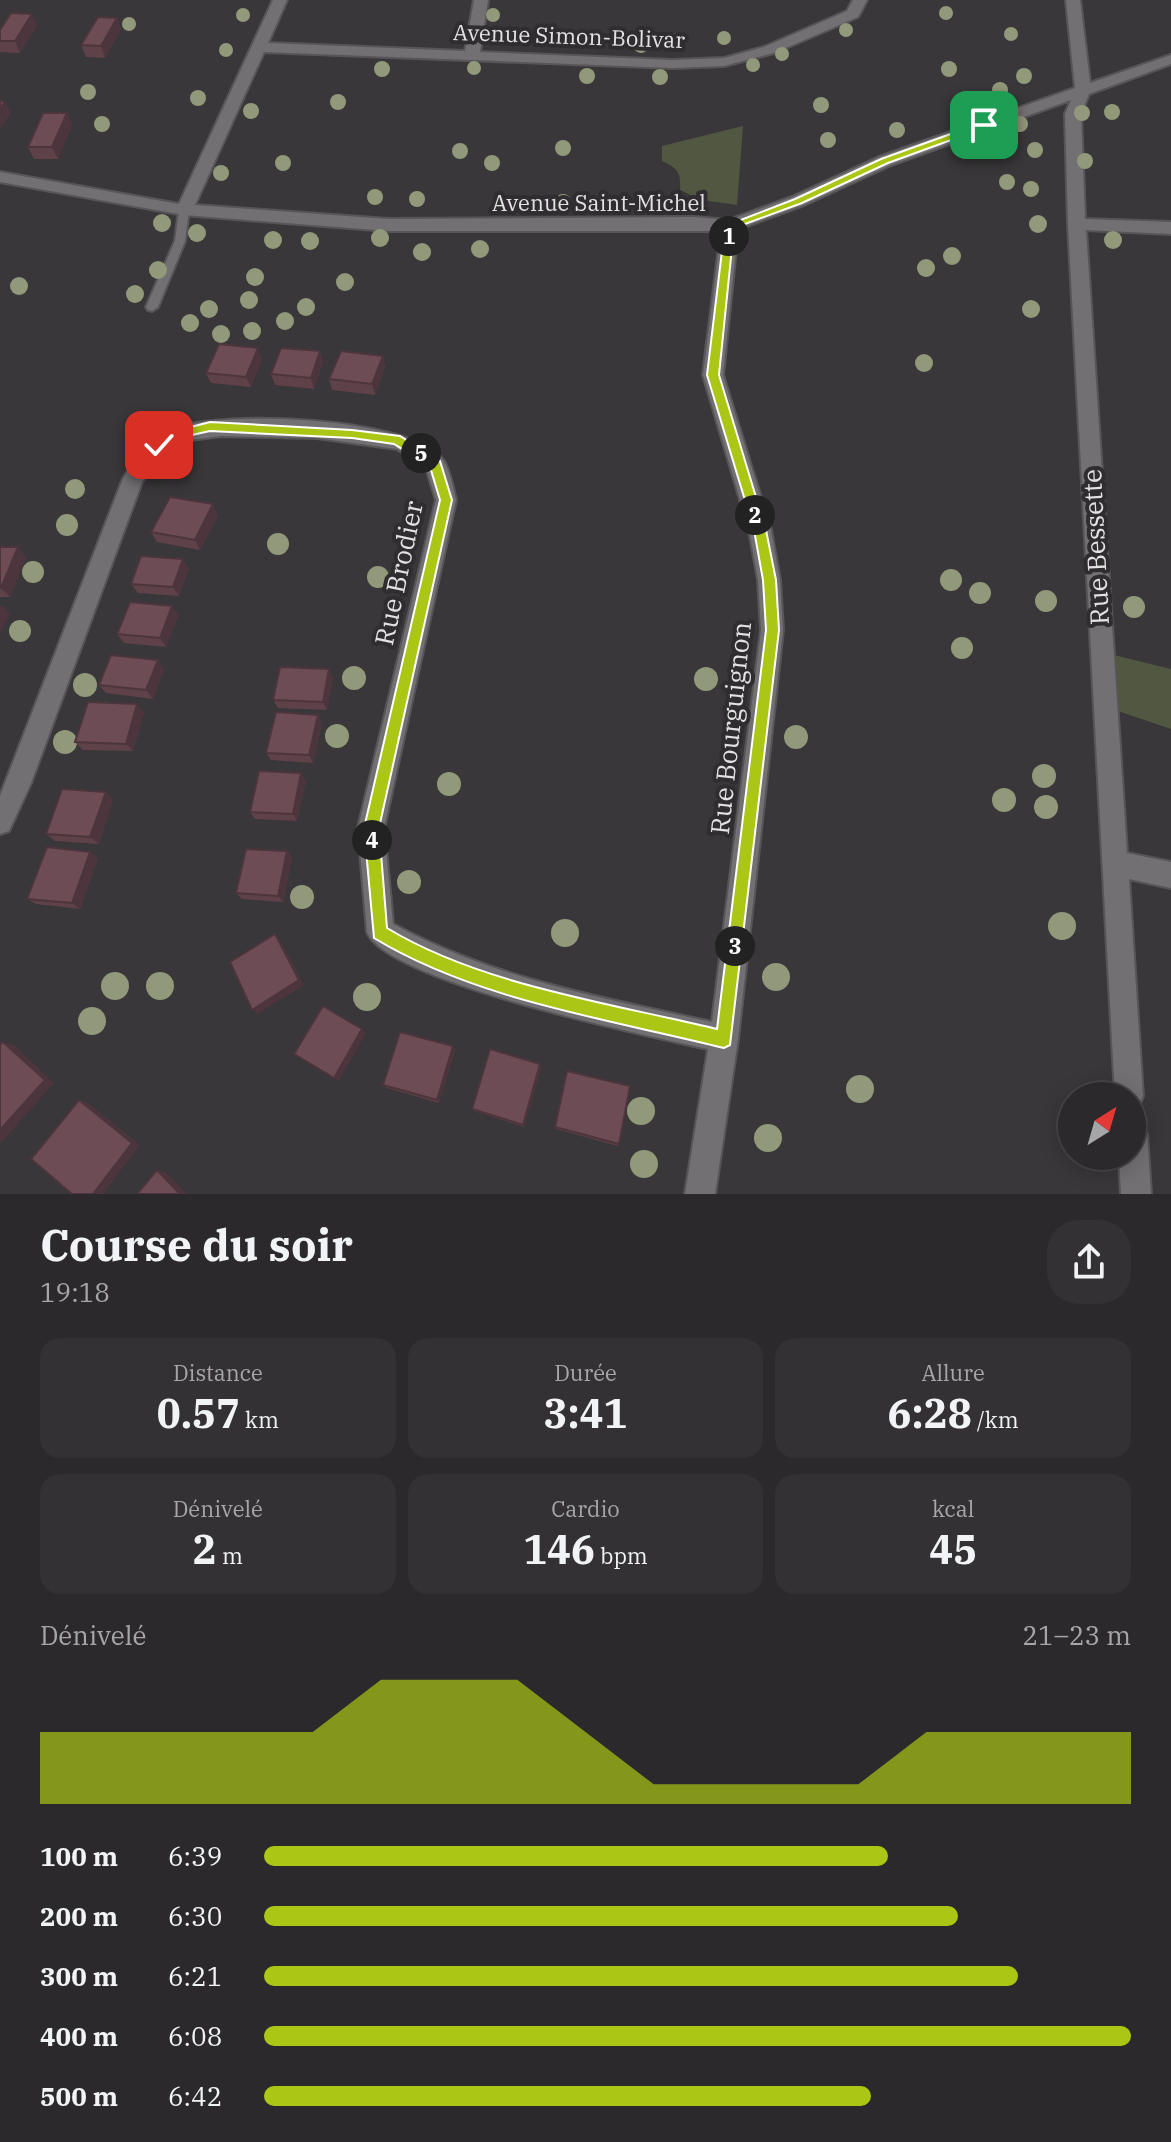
<!DOCTYPE html>
<html lang="fr">
<meta charset="utf-8">
<style>
:root{--surface:#2b292b;--page:#333133;--text:#f1f3f6;--muted:#a6a6a9;--line:#474547;--accent:#abc615}
body{margin:0;font-family:"IBM Plex Serif",serif;background:var(--page);color:var(--text);height:100vh;display:flex;flex-direction:column;font-size:30px;white-space:nowrap}
*{box-sizing:border-box;margin:0}
p{font-size:26px;color:var(--muted)}
.icon{flex:none;width:44px;height:44px;fill:none;stroke:currentColor;stroke-width:2;stroke-linecap:round;stroke-linejoin:round}
.map{position:relative;height:1194px;overflow:hidden}
.side{display:flex;flex-direction:column;background:var(--surface);flex:1}
.side>*{flex:none}
.needle{width:52px;rotate:37deg}
.fabs{position:absolute;left:1058px;top:1082px;display:grid;gap:16px}
.fabs a{display:grid;place-items:center;width:88px;height:88px;border-radius:50%;background:var(--surface);box-shadow:0 4px 20px #0003,0 0 0 2px var(--line);font-size:40px}
.pin{position:absolute;display:grid;place-items:center;width:68px;height:68px;color:#fff;margin:-34px;border-radius:16px;box-shadow:0 4px 12px #0006}
.km{position:absolute;width:40px;height:40px;margin:-20px;border-radius:50%;background:#222;color:#fff;font-size:22px;line-height:40px;text-align:center}
.round{display:grid;place-items:center;flex:none;width:84px;height:84px;border-radius:32px;background:var(--page)}
.head{display:flex;align-items:center;justify-content:space-between;height:136px;padding:0 40px}
h1{font-size:44px;font-weight:800;line-height:60px}
.figures{display:grid;grid-template-columns:repeat(3,1fr);gap:12px;height:136px;padding:8px 40px}
.figures div{display:grid;align-content:center;border-radius:20px;background:var(--page);text-align:center}
.figures b{font-size:40px;font-weight:800}
.figures small{font-size:22px;font-weight:400}
.figures p{font-size:22px}
.chart{height:224px;padding:16px 40px}
.chart p{display:flex;justify-content:space-between}
.chart svg{width:100%;height:144px;margin-top:8px;fill:var(--accent);opacity:.7}
ul{padding:0 40px;list-style:none;font-size:26px}
li{display:grid;grid-template-columns:128px 96px 1fr;align-items:center;height:60px}
li i{height:20px;border-radius:10px;background:var(--accent)}
.map>svg:first-child{display:block}
.green{fill:#525742}
.lines{fill:none;stroke-linecap:round;stroke-linejoin:round}
.service-casing{stroke:#575557;stroke-width:4}
.minor-casing{stroke:#575557;stroke-width:4}
.service{fill:#737073;fill-rule:evenodd}
.minor{fill:#737073;fill-rule:evenodd}
.tree{fill:#92997a}
.wall{fill:#5e4149}
.shaded-wall{fill:#4c353c}
.building{fill:#6d4c55;stroke:#4c353c;stroke-width:2}
.route{fill:#abc615;stroke:#fff;stroke-width:2}
.labels{text-anchor:middle;stroke-width:8;stroke-linejoin:round;paint-order:stroke}
.far-street-label{font-size:22px;fill:#e3e2e3;stroke:#2f2d2f}
.street-label{font-size:26px;fill:#e3e2e3;stroke:#2f2d2f}
</style>
<div class="map">
<svg width="1171" height="1194" viewBox="0 0 1171 1194">
<rect width="100%" height="100%" fill="#393739"/>
<path class="green" d="M743 126 737 205 701 200 680 190C681 173 678 168 662 161V146Z
M1110 654 1171 669V729L1115 710Z"/>
<g class="lines">
<defs>
<path id="service" d="M184 207 189 210 185 241 158 307 152 311 148 310 146 307 175 241 179 210Z"/>
<path id="minor" d="M273 0H287L268 43 465 51 474 0H488L480 52 673 60 724 58 764 47 847 11 853 0H867L858 17 774 53 724 66 673 68 264 52 195 205 388 219 693 217 729 220 792 197 879 157 1075 88 1066 0H1080L1090 83 1171 55V64L1089 94 1081 114 1085 219 1171 222V234L1086 230 1127 853 1171 862V888L1129 879 1143 1096 1139 1106 1132 1109V1096H1115L1068 224 1065 114 1071 100 891 165 804 205 738 229 723 375 771 530 780 580 783 630 738 1039 715 1194H685L708 1049C650 1036 387 982 367 932L358 828 436 500 426 468 397 449 317 438 221 436 184 441 158 459 142 482 31 783 9 831 0 834V796L122 481C133 459 148 439 171 429 219 410 410 416 443 460 450 470 453 488 456 500L384 828 393 924C492 978 602 998 712 1022L761 630 758 580 749 530 703 375 721 231H388L184 215 0 182V172L179 204Z
M1132 1119 1142 1124 1147 1134 1151 1194H1121L1119 1156H1132Z"/>
</defs>
<use href="#service" class="service-casing"/>
<use href="#minor" class="minor-casing"/>
<use href="#service" class="service"/>
<use href="#minor" class="minor"/>
</g>
<g class="tree">
<circle cx="946" cy="13" r="7"/>
<circle cx="243" cy="15" r="7"/>
<circle cx="493" cy="15" r="7"/>
<circle cx="129" cy="24" r="7"/>
<circle cx="846" cy="30" r="7"/>
<circle cx="1011" cy="34" r="7"/>
<circle cx="492" cy="38" r="7"/>
<circle cx="724" cy="38" r="7"/>
<circle cx="673" cy="40" r="7"/>
<circle cx="641" cy="46" r="7"/>
<circle cx="226" cy="50" r="7"/>
<circle cx="782" cy="54" r="7"/>
<circle cx="753" cy="65" r="7"/>
<circle cx="382" cy="69" r="8"/>
<circle cx="474" cy="68" r="7"/>
<circle cx="949" cy="69" r="8"/>
<circle cx="587" cy="76" r="8"/>
<circle cx="1024" cy="76" r="8"/>
<circle cx="660" cy="77" r="8"/>
<circle cx="1000" cy="90" r="8"/>
<circle cx="88" cy="92" r="8"/>
<circle cx="198" cy="98" r="8"/>
<circle cx="338" cy="102" r="8"/>
<circle cx="821" cy="105" r="8"/>
<circle cx="251" cy="111" r="8"/>
<circle cx="1112" cy="112" r="8"/>
<circle cx="1082" cy="113" r="8"/>
<circle cx="102" cy="124" r="8"/>
<circle cx="1020" cy="124" r="8"/>
<circle cx="897" cy="130" r="8"/>
<circle cx="828" cy="140" r="8"/>
<circle cx="563" cy="148" r="8"/>
<circle cx="1035" cy="150" r="8"/>
<circle cx="460" cy="151" r="8"/>
<circle cx="1085" cy="161" r="8"/>
<circle cx="283" cy="163" r="8"/>
<circle cx="492" cy="163" r="8"/>
<circle cx="221" cy="173" r="8"/>
<circle cx="1007" cy="182" r="8"/>
<circle cx="1031" cy="189" r="8"/>
<circle cx="375" cy="197" r="8"/>
<circle cx="417" cy="199" r="8"/>
<circle cx="563" cy="202" r="8"/>
<circle cx="162" cy="223" r="9"/>
<circle cx="1038" cy="224" r="9"/>
<circle cx="197" cy="233" r="9"/>
<circle cx="380" cy="238" r="9"/>
<circle cx="273" cy="240" r="9"/>
<circle cx="1113" cy="240" r="9"/>
<circle cx="310" cy="241" r="9"/>
<circle cx="480" cy="249" r="9"/>
<circle cx="422" cy="252" r="9"/>
<circle cx="952" cy="256" r="9"/>
<circle cx="926" cy="268" r="9"/>
<circle cx="158" cy="270" r="9"/>
<circle cx="255" cy="277" r="9"/>
<circle cx="345" cy="282" r="9"/>
<circle cx="19" cy="286" r="9"/>
<circle cx="135" cy="294" r="9"/>
<circle cx="249" cy="300" r="9"/>
<circle cx="306" cy="307" r="9"/>
<circle cx="209" cy="309" r="9"/>
<circle cx="1031" cy="309" r="9"/>
<circle cx="285" cy="321" r="9"/>
<circle cx="190" cy="323" r="9"/>
<circle cx="252" cy="331" r="9"/>
<circle cx="221" cy="334" r="9"/>
<circle cx="924" cy="363" r="9"/>
<circle cx="75" cy="489" r="10"/>
<circle cx="67" cy="525" r="11"/>
<circle cx="278" cy="544" r="11"/>
<circle cx="33" cy="572" r="11"/>
<circle cx="378" cy="577" r="11"/>
<circle cx="951" cy="580" r="11"/>
<circle cx="980" cy="593" r="11"/>
<circle cx="1046" cy="601" r="11"/>
<circle cx="1134" cy="607" r="11"/>
<circle cx="20" cy="631" r="11"/>
<circle cx="962" cy="648" r="11"/>
<circle cx="354" cy="678" r="12"/>
<circle cx="706" cy="679" r="12"/>
<circle cx="85" cy="685" r="12"/>
<circle cx="337" cy="736" r="12"/>
<circle cx="796" cy="737" r="12"/>
<circle cx="65" cy="742" r="12"/>
<circle cx="1044" cy="776" r="12"/>
<circle cx="449" cy="784" r="12"/>
<circle cx="1004" cy="800" r="12"/>
<circle cx="1046" cy="807" r="12"/>
<circle cx="409" cy="882" r="12"/>
<circle cx="302" cy="897" r="12"/>
<circle cx="1062" cy="926" r="14"/>
<circle cx="565" cy="933" r="14"/>
<circle cx="776" cy="977" r="14"/>
<circle cx="115" cy="986" r="14"/>
<circle cx="160" cy="986" r="14"/>
<circle cx="367" cy="997" r="14"/>
<circle cx="92" cy="1021" r="14"/>
<circle cx="860" cy="1089" r="14"/>
<circle cx="641" cy="1111" r="14"/>
<circle cx="768" cy="1138" r="14"/>
<circle cx="644" cy="1164" r="14"/>
</g>
<path class="wall" d="M117 18 121 29 105 58 86 57 81 45Z
M37 25 20 53 0 52V30Z
M67 113 72 125 58 159H34L28 147Z
M320 351 323 362 314 389 275 385 271 374Z
M383 356 385 367 375 395 332 390 329 379Z
M262 359 251 387 211 383 206 373Z
M218 515 200 550 157 542 151 532Z
M0 547 26 557 10 597H0Z
M189 568 179 596 138 593 131 584Z
M178 615 166 647 124 643 117 634Z
M164 669 153 699 106 693 99 685Z
M333 678 327 710 278 708 273 700Z
M144 712 133 751 83 750 75 742Z
M322 723 313 763 271 760 266 753Z
M306 780 297 821 255 819 250 812Z
M113 799 99 844 55 841 46 834Z
M287 851 292 858 283 902 242 899 236 893Z
M98 858 80 909 36 904 27 899Z
M453 1046 455 1050 439 1103 387 1088 383 1085Z
M540 1064 541 1068 524 1127 474 1111 472 1109Z
M555 1127 619 1144 618 1146 556 1129Z"/>
<path class="shaded-wall" d="M32 14 37 25 20 53 15 41Z
M117 18 121 29 105 58 101 46Z
M5 102 11 113 0 129V109Z
M67 113 72 125 58 159 52 147Z
M258 348 262 359 251 387 246 377Z
M320 351 323 362 314 389 311 378Z
M383 356 385 367 375 395 372 384Z
M213 504 218 515 200 550 195 540Z
M18 547 26 557 10 597 1 588Z
M183 559 189 568 179 596 173 587Z
M2 604 10 614 0 634V607Z
M172 606 178 615 166 647 160 638Z
M158 660 164 669 153 699 146 690Z
M329 669 333 678 327 710 323 702Z
M137 704 144 712 133 751 126 744Z
M318 715 322 723 313 763 309 755Z
M301 773 306 780 297 821 293 814Z
M106 792 113 799 99 844 90 837Z
M287 851 292 858 283 902 278 896Z
M90 852 98 858 80 909 72 903Z
M275 934 280 940 304 985 258 1014 252 1010Z
M362 1029 366 1033 339 1081 334 1078Z
M3 1042 14 1045 54 1083 2 1142 0 1141V1130Z
M453 1046 455 1050 439 1103 437 1100Z
M540 1064 541 1068 524 1127 523 1125Z
M79 1100 88 1103 140 1145 103 1194H93Z
M157 1170 165 1172 187 1194H180Z"/>
<path class="building" d="M11 13 32 14 15 41H0V30Z
M98 17 117 18 101 46 81 45Z
M0 101 5 102 0 109Z
M43 113H67L52 147H28Z
M219 344 258 348 246 377 206 373Z
M281 348 320 351 311 378 271 374Z
M341 351 383 356 372 384 329 379Z
M170 497 213 504 195 540 151 532Z
M0 547H18L1 588H0Z
M141 556 183 559 173 587 131 584Z
M130 602 172 606 160 638 117 634Z
M111 655 158 660 146 690 99 685Z
M280 667 329 669 323 702 273 700Z
M88 702 137 704 126 744 75 742Z
M276 712 318 715 309 755 266 753Z
M259 771 301 773 293 814 250 812Z
M62 789 106 792 90 837 46 834Z
M47 847 90 852 72 903 27 899Z
M246 849 287 851 278 896 236 893Z
M275 934 299 980 252 1010 230 962Z
M323 1006 362 1029 334 1078 294 1054Z
M400 1032 453 1046 437 1100 383 1085Z
M3 1042 45 1080 0 1130V1045Z
M490 1049 540 1064 523 1125 472 1109Z
M567 1071 630 1086 619 1144 555 1127Z
M79 1100 132 1143 93 1194H72L31 1159Z
M157 1170 180 1194H137Z"/>
<path class="route" d="M984 122 987 127 888 163 802 203 734 228 719 375 766 530 776 580 779 630 730 1045 724 1048C608 1019 476 1000 374 938L364 828 440 500 430 467 394 444 352 438 210 431 183 437 159 450 155 449V442L175 431 210 422 352 430 400 436 440 461 452 500 379 828 387 928C481 985 610 1003 717 1029L766 630 763 580 754 530 707 375 725 226 795 199 881 159Z"/>
<g class="labels">
<g class="far-street-label">
<text transform="translate(569 36) rotate(2)" y="8">Avenue Simon-Bolivar</text>
<text x="599" y="211">Avenue Saint-Michel</text>
</g>
<g class="street-label">
<text transform="translate(1096 547) rotate(-93)" y="9">Rue Bessette</text>
<text transform="translate(399 573) rotate(-78)" y="9">Rue Brodier</text>
<text transform="translate(731 728) rotate(-84)" y="9">Rue Bourguignon</text>
</g>
</g>
</svg>
<div class="fabs">
<a><svg class="needle" viewBox="-14 -14 28 28"><path d="M0-13l5 13h-10z" fill="#e53935"/><path d="M0 13l5-13h-10z" fill="#a6a6a9"/></svg></a>
</div>
<div class="pin" style="left:984px;top:125px;background:#1e9e55"><svg class="icon" aria-label="arrive" viewBox="0 0 24 24"><path d="M6 21V4h12l-3 4 3 4H6"/></svg></div>
<div class="pin" style="left:159px;top:445px;background:#d93025"><svg class="icon" aria-label="check" viewBox="0 0 24 24"><path d="M5 12l5 5 9-10"/></svg></div>
<b class="km" style="left:729px;top:236px">1</b>
<b class="km" style="left:755px;top:515px">2</b>
<b class="km" style="left:735px;top:946px">3</b>
<b class="km" style="left:372px;top:840px">4</b>
<b class="km" style="left:421px;top:453px">5</b>
</div>
<section class="side">
<div class="head"><div><h1>Course du soir</h1><p>19:18</p></div><a class="round"><svg class="icon" aria-label="share" viewBox="0 0 24 24"><path d="M12 15V3M7 8l5-5 5 5M5 13v7h14v-7"/></svg></a></div>
<div class="figures">
<div><p>Distance</p><b>0.57<small> km</small></b></div>
<div><p>Durée</p><b>3:41</b></div>
<div><p>Allure</p><b>6:28<small> /km</small></b></div>
</div>
<div class="figures">
<div><p>Dénivelé</p><b>2<small> m</small></b></div>
<div><p>Cardio</p><b>146<small> bpm</small></b></div>
<div><p>kcal</p><b>45</b></div>
</div>
<div class="chart"><p><span>Dénivelé</span>21–23 m</p>
<svg viewBox="0 0 160 44" preserveAspectRatio="none"><path d="M0 44V22L10 22L20 22L30 22L40 22L50 6L60 6L70 6L80 22L90 38L100 38L110 38L120 38L130 22L140 22L150 22L160 22V44z"/></svg>
</div>
<ul>
<li><b>100 m</b>6:39<i style="width:72%"></i></li>
<li><b>200 m</b>6:30<i style="width:80%"></i></li>
<li><b>300 m</b>6:21<i style="width:87%"></i></li>
<li><b>400 m</b>6:08<i style="width:100%"></i></li>
<li><b>500 m</b>6:42<i style="width:70%"></i></li>
</ul>
</section>
